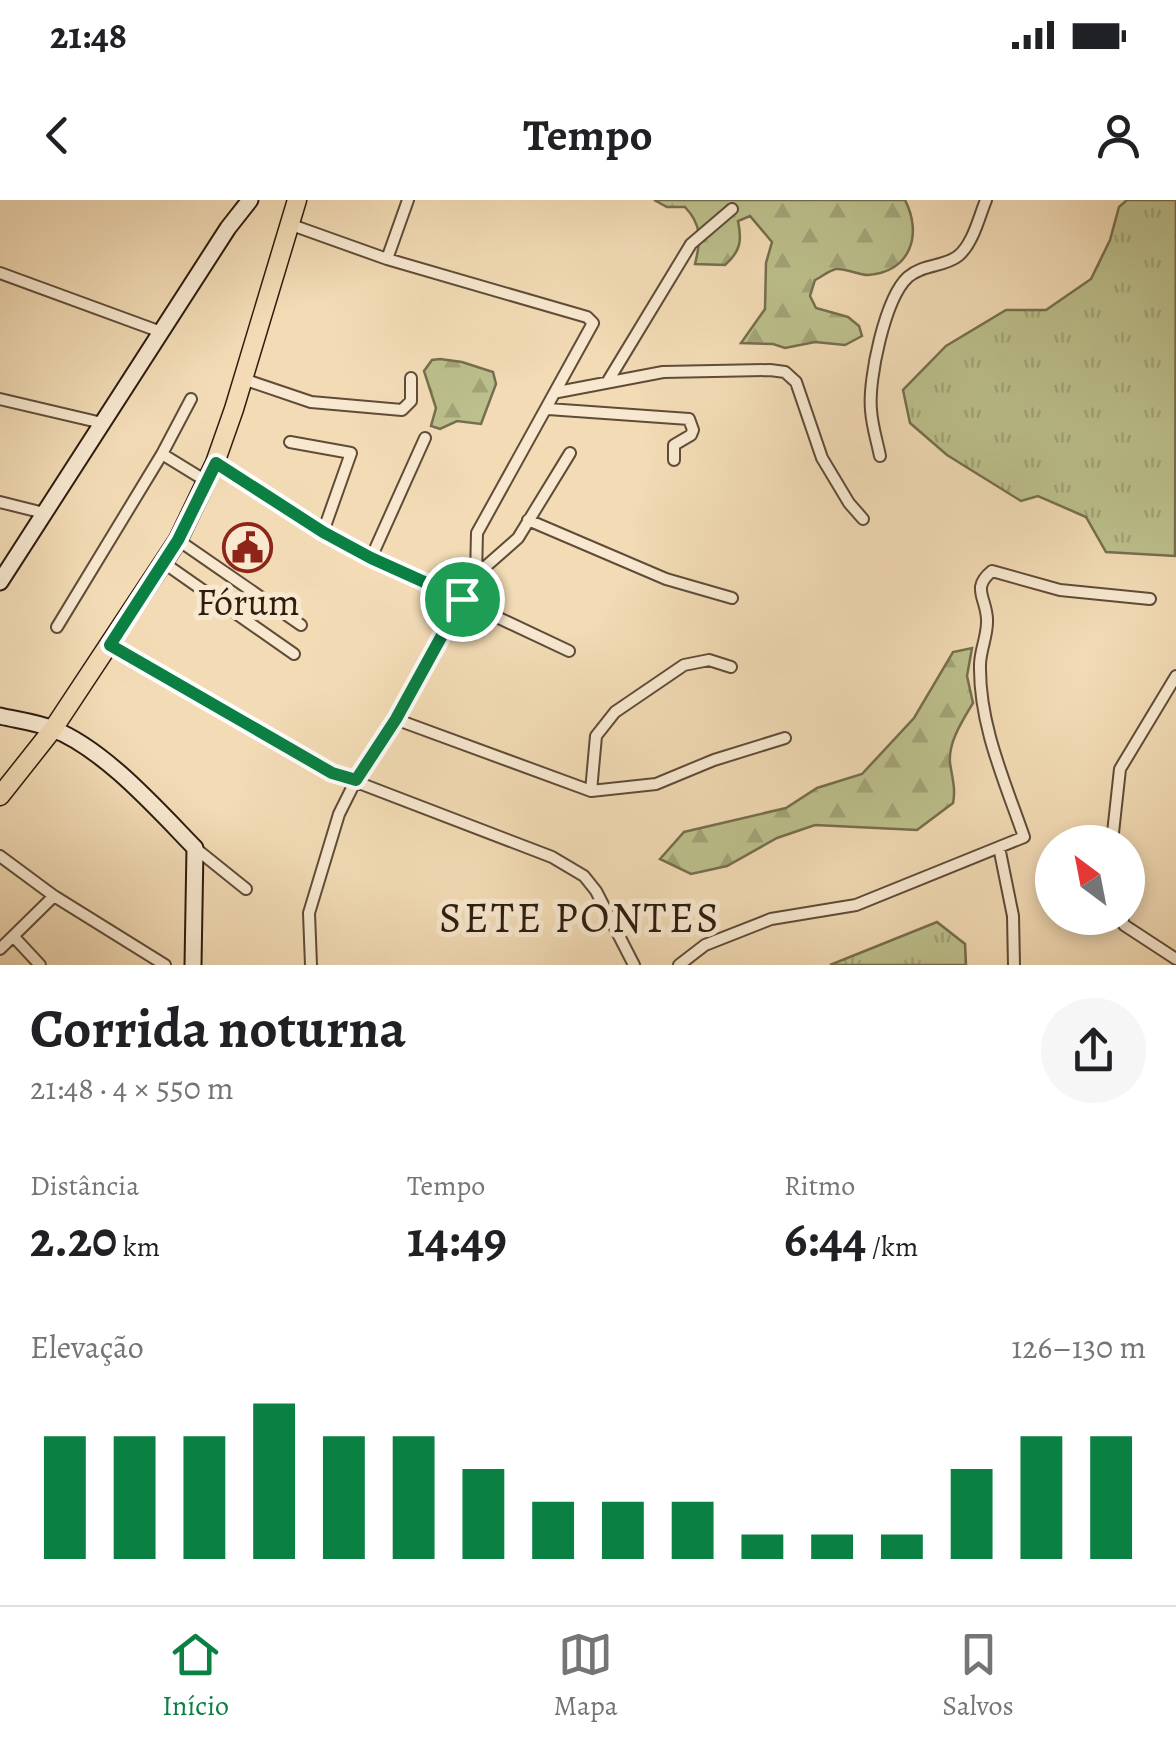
<!DOCTYPE html>
<html lang="pt">
<meta charset="utf-8">
<style>
:root{--surface:#fff;--page:#f6f6f6;--text:#202124;--muted:#757577;--line:#e0e0e0;--accent:#0b8043}
body{margin:0;font-family:Alegreya,serif;background:var(--page);color:var(--text);height:100vh;display:flex;flex-direction:column;font-size:38px;white-space:nowrap}
*{box-sizing:border-box;margin:0}
p{font-size:32px;color:var(--muted)}
.icon{flex:none;width:55px;height:55px;fill:none;stroke:currentColor;stroke-width:2;stroke-linecap:round;stroke-linejoin:round}
.map{position:relative;height:765px;overflow:hidden}
.panel{display:flex;flex-direction:column;background:var(--surface);flex:1}
.panel>*{flex:none}
.needle{width:65px;rotate:328deg}
.tools{position:absolute;left:1035px;top:625px;display:grid;gap:20px}
.tools a{display:grid;place-items:center;width:110px;height:110px;border-radius:50%;background:var(--surface);box-shadow:0 5px 15px #0003;font-size:50px}
.pin{position:absolute;display:grid;place-items:center;width:85px;height:85px;color:#fff;margin:-42px;border:5px solid #fff;border-radius:50%;box-shadow:0 2px 10px #0007}
.round{display:grid;place-items:center;flex:none;width:105px;height:105px;border-radius:52px;background:var(--page)}
.summary{display:flex;align-items:center;justify-content:space-between;height:170px;padding:0 30px}
h1{font-size:55px;font-weight:700;line-height:75px}
.figures{display:grid;grid-template-columns:repeat(3,1fr);gap:15px;height:170px;padding:10px 30px}
.figures div{display:grid;align-content:center}
.figures b{font-size:50px;font-weight:700}
.figures small{font-size:28px;font-weight:400}
.figures p{font-size:28px}
.chart{height:280px;padding:20px 30px}
.chart p{display:flex;justify-content:space-between}
.chart svg{width:100%;height:180px;margin-top:10px;stroke:var(--accent);stroke-width:6}
.status{display:flex;justify-content:space-between;align-items:center;height:70px;padding:0 50px;background:var(--surface);direction:ltr}
.status svg{height:28px;fill:currentColor}
header{display:flex;justify-content:space-between;align-items:center;height:130px;padding:0 30px;background:var(--surface);font-size:45px;font-weight:700}
.dock{display:flex;justify-content:space-around;align-items:center;height:140px;border-top:2px solid var(--line);background:var(--surface);font-size:28px;color:var(--muted)}
.dock a{display:grid;justify-items:center;gap:5px}
.dock .selected{color:var(--accent)}
.map>svg:first-child{display:block}
.grass{fill:url(#grass-tufts);stroke:#756e4e;stroke-width:2.5}
.forest{fill:url(#forest-firs);stroke:#756e4e;stroke-width:2.5}
.lines{fill:none;stroke-linecap:round;stroke-linejoin:round}
.street-casing{stroke:#5f4c38;stroke-width:14}
.secondary-casing{stroke:#2e1c0f;stroke-width:19}
.primary-casing{stroke:#2e1c0f;stroke-width:21}
.street{stroke:#f7e8cf;stroke-width:10}
.secondary{stroke:#f7e8cf;stroke-width:15}
.primary{stroke:#f2dbb5;stroke-width:18}
.route-casing{stroke:#fff;stroke-width:20}
.route{stroke:#0b8043;stroke-width:12}
.labels{text-anchor:middle;stroke-width:10;stroke-linejoin:round;paint-order:stroke}
.poi-label{font-size:38px;fill:#2e1c0f;stroke:#f7e8cf}
.quarter-label{font-size:42px;letter-spacing:2.5px;fill:#2e1c0f;stroke:#f7e8cf}
</style>
<div class="status"><b>21:48</b><svg viewBox="0 0 49 12"><path d="M0 12V9h3v3zM5 12V6h3v6zM10 12V3h3v9zM15 12V0h3v12zM26 1h20v11H26zM47 4h2v5h-2z"/></svg></div>
<header><svg class="icon" aria-label="back" viewBox="0 0 24 24"><path d="M15 5l-7 7 7 7"/></svg>Tempo<svg class="icon" aria-label="person" viewBox="0 0 24 24"><circle cx="12" cy="8" r="4"/><path d="M4 21q1-7 8-7t8 7"/></svg></header>
<div class="map">
<svg width="1176" height="765" viewBox="0 0 1176 765">
<defs>
<pattern id="grass-tufts" width="24" height="20" patternUnits="userSpaceOnUse" patternTransform="scale(2.5)"><rect width="24" height="20" fill="#bcc08c"/><path d="M3 7l-1-3M5 7V3M7 7l1-3M15 17l-1-3M17 17v-4M19 17l1-3" fill="none" stroke="#a2a478"/></pattern>
<pattern id="forest-firs" width="22" height="20" patternUnits="userSpaceOnUse" patternTransform="scale(2.5)"><rect width="22" height="20" fill="#bcc08c"/><path d="M5 1l3.5 6h-7zM16 11l3.5 6h-7z" fill="#a2a478"/></pattern>
</defs>
<rect width="100%" height="100%" fill="#f2dbb5"/>
<filter id="stains"><feTurbulence type="fractalNoise" baseFrequency=".002" numOctaves="4"/><feColorMatrix values="0 0 0 0 .2 0 0 0 0 .09 0 0 0 0 .02 0 0 0 .5 -.17"/></filter>
<radialGradient id="worn" r=".72"><stop offset=".6" stop-color="#630" stop-opacity="0"/><stop offset="1" stop-color="#630" stop-opacity=".3"/></radialGradient>
<path class="grass" d="M1127 0H1176L1175 356 1106 352 1086 317 1038 296 1021 301 947 255 910 223 903 190 946 146 1006 110H1046L1091 79 1110 40 1119 7Z
M937 722 965 744 966 765H830Z"/>
<path class="forest" d="M654 0H905C923 35 910 72 868 75 858 75 846 68 836 69 830 70 821 77 815 80L810 96 816 108 848 117 859 126 862 136 845 145 815 142 785 148 773 144 741 143 765 109 766 63 772 42 750 16 738 21C742 40 741 51 725 65L695 64C701 40 702 25 685 7H667Z
M440 159 462 162 493 172 496 184 481 224 457 221 440 229 431 226 436 208 424 171 432 160Z
M972 448 967 476 973 503C963 520 948 542 950 563 952 577 956 589 953 603L917 630 815 625 777 638 727 666 691 674 660 659 684 632 786 608 817 588 862 574 914 518 953 452Z"/>
<g class="lines">
<defs>
<path id="street" d="M289 24 387 59 587 117 593 123 477 333 476 375 395 519 356 580 339 614 309 713 311 765
M387 59 408 0
M0 73 161 132
M243 179 311 202 402 210 411 201V178
M608 181 691 44 732 9
M558 192 663 172 770 170 785 172 796 182 822 258 849 303 863 319
M0 199 102 223
M548 209 689 219 693 230 691 235 674 245V260
M290 242 351 253 323 332
M162 254 206 281
M880 256C877 241 872 226 871 210 868 179 885 98 908 77 923 64 944 67 958 56 973 44 979 17 986 0
M215 263 323 332 371 358 569 451
M0 302 44 313
M528 320 666 379 732 398
M178 340 301 425
M371 358 425 238
M164 363 294 454
M476 375 518 338 570 253
M57 427 162 254 191 199
M110 445 333 573 552 657 584 676 596 691 634 765
M395 519 591 591 656 584 714 560 785 538
M591 591 596 536 615 512 684 465 709 460 731 467
M1112 642 1120 569 1176 476
M999 647 1013 716 1014 765
M195 648 246 689
M0 656 54 696 165 765
M1122 718 1124 725 1176 759
M14 737 40 765
M0 749 54 696
M679 765 705 745 771 719 856 705 1024 637C1005 582 979 525 980 465 980 450 988 435 987 419 986 397 971 388 992 371L1060 390 1150 399"/>
<path id="secondary" d="M0 382 228 28 250 0
M0 516C17 520 36 522 53 529 104 549 157 609 195 648L193 765"/>
<path id="primary" d="M0 596 53 529 178 340 215 263 234 209 297 0"/>
</defs>
<use href="#street" class="street-casing"/>
<use href="#secondary" class="secondary-casing"/>
<use href="#primary" class="primary-casing"/>
<use href="#street" class="street"/>
<use href="#secondary" class="secondary"/>
<use href="#primary" class="primary"/>
</g>
<g class="lines">
<defs>
<path id="route" d="M216 263 323 332 371 358 462 399 396 519 356 580 332 573 110 445 178 340Z"/>
</defs>
<use href="#route" class="route-casing"/>
<use href="#route" class="route"/>
</g>
<defs>
<symbol id="civic-ring" viewBox="-11 -11 22 22"><circle r="9.5" fill="#f7e8cf" stroke="#8f2418" stroke-width="1.5"/><path d="M-.6-6.5H3V-4.5H.6V-3L4-1V1h2V6H-6V1h2V-1L-.6-3ZM-1.2 2.5V6h2.4V2.5Z" fill="#8f2418"/></symbol>
</defs>
<g fill-rule="evenodd">
<use href="#civic-ring" x="220" y="320" width="55" height="55"/>
</g>
<g class="labels">
<g class="poi-label">
<text x="248" y="415">Fórum</text>
</g>
<g class="quarter-label">
<text x="580" y="732">SETE PONTES</text>
</g>
</g>
<rect width="100%" height="100%" filter="url(#stains)"/>
<rect width="100%" height="100%" fill="url(#worn)"/>
</svg>
<div class="tools">
<a><svg class="needle" viewBox="-14 -14 28 28"><path d="M0-13l5 13h-10z" fill="#e53935"/><path d="M0 13l5-13h-10z" fill="#757577"/></svg></a>
</div>
<div class="pin" style="left:462px;top:399px;background:#1e9e55"><svg class="icon" aria-label="arrive" viewBox="0 0 24 24"><path d="M6 21V4h12l-3 4 3 4H6"/></svg></div>
</div>
<section class="panel">
<div class="summary"><div><h1>Corrida noturna</h1><p>21:48 · 4 × 550 m</p></div><a class="round"><svg class="icon" aria-label="share" viewBox="0 0 24 24"><path d="M12 15V3M7 8l5-5 5 5M5 13v7h14v-7"/></svg></a></div>
<div class="figures">
<div><p>Distância</p><b>2.20<small> km</small></b></div>
<div><p>Tempo</p><b>14:49</b></div>
<div><p>Ritmo</p><b>6:44<small> /km</small></b></div>
</div>
<div class="chart"><p><span>Elevação</span>126–130 m</p>
<svg viewBox="0 0 160 44" preserveAspectRatio="none"><path d="M5 44V14M15 44V14M25 44V14M35 44V6M45 44V14M55 44V14M65 44V22M75 44V30M85 44V30M95 44V30M105 44V38M115 44V38M125 44V38M135 44V22M145 44V14M155 44V14"/></svg>
</div>
</section>
<nav class="dock">
<a class="selected"><svg class="icon" aria-label="home" viewBox="0 0 24 24"><path d="M3 11l9-7 9 7M6 9v11h12V9"/></svg>Início</a>
<a><svg class="icon" aria-label="map" viewBox="0 0 24 24"><path d="M3 6l6-2 6 2 6-2v14l-6 2-6-2-6 2zM9 4v14M15 6v14"/></svg>Mapa</a>
<a><svg class="icon" aria-label="saved" viewBox="0 0 24 24"><path d="M7 4h10v16l-5-4-5 4z"/></svg>Salvos</a>
</nav>
